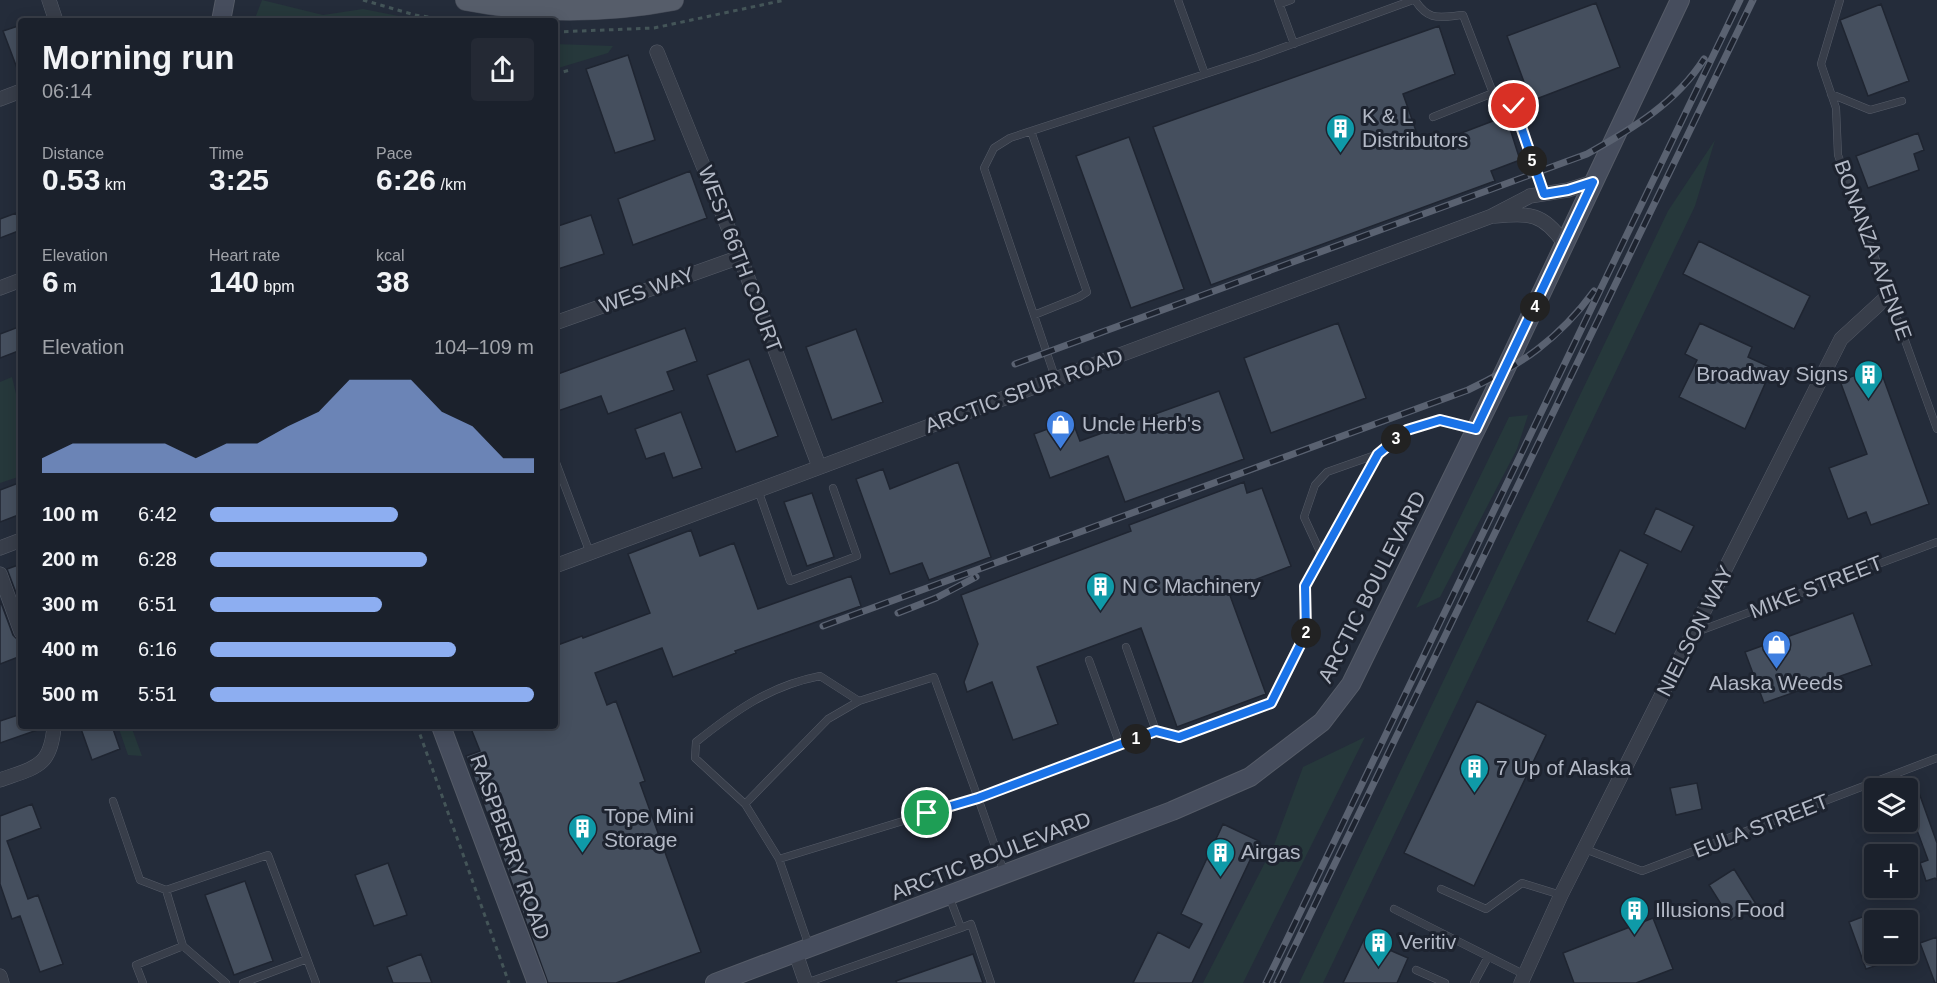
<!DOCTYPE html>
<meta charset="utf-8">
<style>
:root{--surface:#1b212c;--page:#242934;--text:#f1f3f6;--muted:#a0a3a9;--line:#393e48;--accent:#8daef1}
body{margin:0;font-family:Arial,sans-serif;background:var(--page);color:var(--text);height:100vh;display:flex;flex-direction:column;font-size:22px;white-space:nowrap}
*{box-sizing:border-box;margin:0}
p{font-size:20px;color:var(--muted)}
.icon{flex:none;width:33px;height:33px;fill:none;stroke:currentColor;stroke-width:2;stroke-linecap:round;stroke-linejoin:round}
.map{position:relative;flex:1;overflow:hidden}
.details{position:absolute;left:18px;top:18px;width:540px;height:711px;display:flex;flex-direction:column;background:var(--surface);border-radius:6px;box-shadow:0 3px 15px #0003,0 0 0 2px var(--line)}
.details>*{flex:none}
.tools{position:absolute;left:1864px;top:778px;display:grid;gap:12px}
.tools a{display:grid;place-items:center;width:54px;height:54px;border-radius:6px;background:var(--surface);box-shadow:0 3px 15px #0003,0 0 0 2px var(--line);font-size:30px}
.pin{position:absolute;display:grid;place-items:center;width:51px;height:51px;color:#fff;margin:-26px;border:3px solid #fff;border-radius:50%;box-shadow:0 2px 6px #0007}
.km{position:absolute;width:30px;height:30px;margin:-15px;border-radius:50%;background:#222;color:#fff;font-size:16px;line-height:30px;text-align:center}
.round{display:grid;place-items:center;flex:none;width:63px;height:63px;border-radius:6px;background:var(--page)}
.summary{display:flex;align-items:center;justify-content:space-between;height:102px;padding:0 24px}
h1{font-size:33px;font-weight:700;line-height:45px}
.stats{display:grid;grid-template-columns:repeat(3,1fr);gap:9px;height:102px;padding:6px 24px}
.stats div{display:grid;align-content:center}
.stats b{font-size:30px;font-weight:700}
.stats small{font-size:16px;font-weight:400}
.stats p{font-size:16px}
.chart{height:168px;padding:12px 24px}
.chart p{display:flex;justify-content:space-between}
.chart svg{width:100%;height:108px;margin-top:6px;fill:var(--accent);opacity:.7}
ul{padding:0 24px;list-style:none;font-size:20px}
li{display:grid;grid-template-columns:96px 72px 1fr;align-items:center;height:45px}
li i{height:15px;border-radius:8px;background:var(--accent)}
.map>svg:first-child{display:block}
.green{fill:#26383b}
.building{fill:#454f5e;stroke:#1f2531;stroke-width:1.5}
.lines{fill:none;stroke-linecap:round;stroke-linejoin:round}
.service-casing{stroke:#565c68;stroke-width:8}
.minor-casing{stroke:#565c68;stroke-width:15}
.secondary-casing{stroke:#565c68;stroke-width:20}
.primary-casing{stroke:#414753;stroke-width:22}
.path{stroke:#445558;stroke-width:3;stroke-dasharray:4.5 4.5;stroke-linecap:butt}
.service{stroke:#383e4a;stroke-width:7}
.minor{stroke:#383e4a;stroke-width:14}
.secondary{stroke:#464d5d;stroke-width:18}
.primary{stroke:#565d6a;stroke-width:21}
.rail-casing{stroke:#5a6271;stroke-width:7}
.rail{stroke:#1d232f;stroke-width:4.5;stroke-dasharray:14;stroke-linecap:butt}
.route-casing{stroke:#fff;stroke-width:12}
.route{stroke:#1a73e8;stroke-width:8}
.labels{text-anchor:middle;stroke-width:6;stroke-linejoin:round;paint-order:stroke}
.poi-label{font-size:21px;fill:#b3b9c6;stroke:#1d232f;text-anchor:start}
.street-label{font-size:21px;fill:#b3b9c6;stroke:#1d232f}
</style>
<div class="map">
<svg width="1937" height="983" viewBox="0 0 1937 983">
<rect width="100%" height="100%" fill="#242c3a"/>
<path class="green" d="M262 0 323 15 363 9 424 21H254Z
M555 44 613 46 608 53 555 69Z
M1715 140 1695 206 1323 983H1299L1668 211Z
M12 377 21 415V476L0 483V382Z
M1528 415 1517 449 1440 597 1416 608 1509 417Z
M118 726H131L142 756 128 755Z
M1365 737 1243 983H1203L1274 845 1303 767Z"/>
<path class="building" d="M1596 3 1620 67 1531 101 1507 36Z
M1881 4 1909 81 1868 96 1840 20Z
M21 25V76H20L3 31Z
M1439 26 1455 74 1403 94 1422 148 1506 116 1520 160 1491 171 1495 181 1211 285 1153 127Z
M628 55 655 140 615 153 586 69Z
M1918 133 1924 150 1914 154 1919 170 1868 188 1856 156Z
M1129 137 1184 289 1131 308 1076 156Z
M690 171 707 218 633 245 618 199Z
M16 213 21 230 0 238V219Z
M591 215 604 254 555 270V227Z
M1699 241 1810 296 1794 329 1683 274Z
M1338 323 1366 398 1271 433 1244 358Z
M1700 323 1752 347 1748 357 1772 368 1745 429 1679 397 1697 360 1685 354Z
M21 326V350L0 358V334Z
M685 328 697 361 667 372 674 390 608 414 601 396 555 412V375Z
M856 329 883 402 832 420 806 347Z
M749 359 778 436 736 452 707 375Z
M1879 366 1929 504 1871 525 1866 512 1848 519 1829 468 1867 454 1840 381Z
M1219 391 1244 459 1125 502 1108 456 1050 478 1034 434 1072 420 1080 441Z
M681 412 702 468 673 478 664 453 646 459 635 429Z
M958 462 991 557 929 580 922 563 890 574 856 479 883 469 890 489Z
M21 482V514L0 522V490Z
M1244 482 1247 493 1262 488 1291 566 1228 590 1266 694 1177 727 1141 628 1037 667 1058 724 1013 740 992 682 967 692 964 682 978 644 961 595 1131 531 1129 525Z
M812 493 834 557 807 566 784 502Z
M1656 508 1694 526 1681 552 1644 534Z
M691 530 700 556 734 543 758 609 851 576 861 606 735 651 736 653 673 677 662 648 595 673 607 705 616 701 645 781 640 783 701 952 616 983H548L466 756 480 751 470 726H555V646L582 636 583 638 650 613 628 554Z
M1620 550 1648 564 1615 634 1587 621Z
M21 564V606L7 569Z
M0 600 13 635 18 640 21 648V656L0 664Z
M1853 613 1872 665 1764 703 1745 652Z
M1477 701 1546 735 1474 886 1404 853Z
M21 714V726L43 728 0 743V721Z
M80 726H112L120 749 92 760Z
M1697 783 1702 809 1676 815 1670 788Z
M1918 790 1937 843V880L1935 878 1926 881 1920 863 1928 860 1908 806V794Z
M32 804 41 828 7 841 28 899 38 895 63 964 40 972 20 916 12 919 0 884V816Z
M1223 824 1259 841 1192 983H1133L1158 932 1189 948 1202 924 1181 914Z
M388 863 407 915 374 926 355 875Z
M1734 869 1756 904 1731 920 1709 885Z
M245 881 273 961 234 975 205 895Z
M1875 912V954L1904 956 1866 969 1849 922Z
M1653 918 1673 969 1636 983H1574L1563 953Z
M1937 937V983H1935L1920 943Z
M1364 939 1408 958 1397 983H1343Z
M421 954 432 983H393L387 967Z
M973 954 983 983H897L896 981Z"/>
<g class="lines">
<defs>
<path id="service" d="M1178 0 1205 74
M1278 0 1294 44
M1415 0C1429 22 1440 17 1463 15L1493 93 1433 117
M1840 0 1821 64 1836 108 1838 155 1937 429
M1280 4 1291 0
M1493 93 1510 99 1514 106 1544 194
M1831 94 1870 110 1902 101
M1031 131 1087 292 1079 297 1034 315
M1056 380 984 168 994 148 1010 138 1257 57 1413 0
M1378 454C1415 424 1427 414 1475 429
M555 460 590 553
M758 490 790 581 857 556 833 488
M1694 633 1937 542
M1156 731 1179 737 1271 703 1306 633 1305 587 1378 454 1327 472 1315 485 1304 517 1322 556
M1120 745 1156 731 1126 647
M113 801 140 880 166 890
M745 804 695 758 696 742C735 711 769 686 820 676L859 701
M1585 849 1642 871 1937 758
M779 859 978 798 934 677 859 701 828 719 745 804 779 859 809 946
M1004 872 978 798 1120 745 1089 660
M1441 889 1486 909 1522 883 1561 895
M1394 909 1525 975
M961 928 971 924 991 983
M1416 970 1445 983
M143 983 136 965 183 946
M226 983 183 946 166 890 268 855 316 983
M243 983 307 959
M806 983 961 928 949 896
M1474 983 1488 957"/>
<path id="minor" d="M49 0 56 21
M657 52 740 257 819 466
M0 99 21 91
M1495 216C1530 213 1543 213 1564 243
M0 288 21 280
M555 323 740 257
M0 548 21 540
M555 566 1492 216 1530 196 1568 190 1593 182
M0 574 21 632
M0 780C36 767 51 767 54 726
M796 954 806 983
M0 976 2 983
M1521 983 1561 895 1841 339 1889 295"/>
<path id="secondary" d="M221 21 225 0
M441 726 537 983
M715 983 1172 811 1250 777 1322 722 1351 684 1504 372 1680 0"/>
<path id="primary" d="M466 0C533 13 606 13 673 0"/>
</defs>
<use href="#service" class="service-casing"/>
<use href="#minor" class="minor-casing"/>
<use href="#secondary" class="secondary-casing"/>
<use href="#primary" class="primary-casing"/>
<path class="path" d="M363 0 415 15 456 21
M555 32 654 28 785 0
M555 74 570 70
M417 726 509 983"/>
<use href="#service" class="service"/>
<use href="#minor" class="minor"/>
<use href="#secondary" class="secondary"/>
<use href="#primary" class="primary"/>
<defs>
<path id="rail" d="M1015 364 1587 154C1632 129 1676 103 1704 59
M898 613 936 598 976 577
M823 626 1468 390C1521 365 1559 339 1594 291
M1266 983 1740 0
M1277 983 1753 0"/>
</defs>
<use href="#rail" class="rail-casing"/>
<use href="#rail" class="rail"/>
</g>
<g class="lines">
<defs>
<path id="route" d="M927 813 978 798 1156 731 1179 737 1271 703 1306 633 1305 586 1378 454 1407 430 1440 420 1476 429 1593 182 1568 190 1544 194 1514 106"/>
</defs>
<use href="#route" class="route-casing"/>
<use href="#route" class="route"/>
</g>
<defs>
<symbol id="building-pin" viewBox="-11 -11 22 30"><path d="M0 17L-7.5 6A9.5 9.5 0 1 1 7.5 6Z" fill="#0f9aa8" stroke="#1d232f"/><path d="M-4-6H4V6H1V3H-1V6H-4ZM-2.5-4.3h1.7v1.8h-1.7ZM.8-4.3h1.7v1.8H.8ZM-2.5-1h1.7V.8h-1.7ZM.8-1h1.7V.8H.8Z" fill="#fff"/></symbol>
<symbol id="shop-pin" viewBox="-11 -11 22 30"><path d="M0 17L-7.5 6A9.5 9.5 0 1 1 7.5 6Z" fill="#3f7fe0" stroke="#1d232f"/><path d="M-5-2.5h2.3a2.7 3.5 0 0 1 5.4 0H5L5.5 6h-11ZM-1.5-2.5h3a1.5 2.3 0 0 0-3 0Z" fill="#fff"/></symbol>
</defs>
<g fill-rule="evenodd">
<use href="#building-pin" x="1324" y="112" width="33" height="45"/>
<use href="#building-pin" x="1852" y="358" width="33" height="45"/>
<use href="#shop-pin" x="1044" y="408" width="33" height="45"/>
<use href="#building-pin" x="1084" y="570" width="33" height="45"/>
<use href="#shop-pin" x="1760" y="628" width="33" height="45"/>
<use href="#building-pin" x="1458" y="752" width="33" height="45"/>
<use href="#building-pin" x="566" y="812" width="33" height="45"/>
<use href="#building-pin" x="1204" y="836" width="33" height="45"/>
<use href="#building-pin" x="1618" y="894" width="33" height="45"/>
<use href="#building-pin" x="1362" y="926" width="33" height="45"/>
</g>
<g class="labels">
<g class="poi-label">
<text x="1362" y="123">K &amp; L<tspan x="1362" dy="24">Distributors</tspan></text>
<text x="1848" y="381" text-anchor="end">Broadway Signs</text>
<text x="1082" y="431">Uncle Herb's</text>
<text x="1122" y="593">N C Machinery</text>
<text x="1776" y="690" text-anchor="middle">Alaska Weeds</text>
<text x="1496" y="775">7 Up of Alaska</text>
<text x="604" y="823">Tope Mini<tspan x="604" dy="24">Storage</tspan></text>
<text x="1241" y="859">Airgas</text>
<text x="1655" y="917">Illusions Food</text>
<text x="1399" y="949">Veritiv</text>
</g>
<g class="street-label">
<text transform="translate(1873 250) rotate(70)" y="7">BONANZA AVENUE</text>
<text transform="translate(740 259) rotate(69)" y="7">WEST 66TH COURT</text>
<text transform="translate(647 290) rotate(-20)" y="7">WES WAY</text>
<text transform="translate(1024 391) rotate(-20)" y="7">ARCTIC SPUR ROAD</text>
<text transform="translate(1372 587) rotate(-63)" y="7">ARCTIC BOULEVARD</text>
<text transform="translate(1816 587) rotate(-21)" y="7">MIKE STREET</text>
<text transform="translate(1695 631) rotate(-63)" y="7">NIELSON WAY</text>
<text transform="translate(1761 826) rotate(-21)" y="7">EULA STREET</text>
<text transform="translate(510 847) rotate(70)" y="7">RASPBERRY ROAD</text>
<text transform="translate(991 856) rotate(-21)" y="7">ARCTIC BOULEVARD</text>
</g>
</g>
</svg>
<div class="tools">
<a><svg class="icon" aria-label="layers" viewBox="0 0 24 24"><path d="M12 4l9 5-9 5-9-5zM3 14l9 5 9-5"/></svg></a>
<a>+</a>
<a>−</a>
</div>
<div class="pin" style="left:927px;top:813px;background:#1e9e55"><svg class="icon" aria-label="arrive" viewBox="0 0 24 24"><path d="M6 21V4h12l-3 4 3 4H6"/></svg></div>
<div class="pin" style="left:1514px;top:106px;background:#d93025"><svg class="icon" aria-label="check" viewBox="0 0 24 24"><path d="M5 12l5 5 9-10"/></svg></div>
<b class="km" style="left:1136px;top:739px">1</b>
<b class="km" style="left:1306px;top:633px">2</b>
<b class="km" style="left:1396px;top:439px">3</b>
<b class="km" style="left:1535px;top:307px">4</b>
<b class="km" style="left:1532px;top:161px">5</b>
<section class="details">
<div class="summary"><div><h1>Morning run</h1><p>06:14</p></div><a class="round"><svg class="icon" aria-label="share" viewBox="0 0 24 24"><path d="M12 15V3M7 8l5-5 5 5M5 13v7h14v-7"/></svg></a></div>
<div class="stats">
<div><p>Distance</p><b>0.53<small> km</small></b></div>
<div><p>Time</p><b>3:25</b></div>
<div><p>Pace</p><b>6:26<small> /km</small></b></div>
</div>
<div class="stats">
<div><p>Elevation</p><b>6<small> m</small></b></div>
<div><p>Heart rate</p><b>140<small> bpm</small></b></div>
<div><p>kcal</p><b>38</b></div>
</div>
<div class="chart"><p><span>Elevation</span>104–109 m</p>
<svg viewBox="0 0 160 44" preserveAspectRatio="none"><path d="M0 44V38L10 32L20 32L30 32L40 32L50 38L60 32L70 32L80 25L90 19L100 6L110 6L120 6L130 19L140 25L150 38L160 38V44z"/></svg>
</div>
<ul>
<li><b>100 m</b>6:42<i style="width:58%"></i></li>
<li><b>200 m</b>6:28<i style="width:67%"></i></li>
<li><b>300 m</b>6:51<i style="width:53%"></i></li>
<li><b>400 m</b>6:16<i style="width:76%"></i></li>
<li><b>500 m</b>5:51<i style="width:100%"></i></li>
</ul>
</section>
</div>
